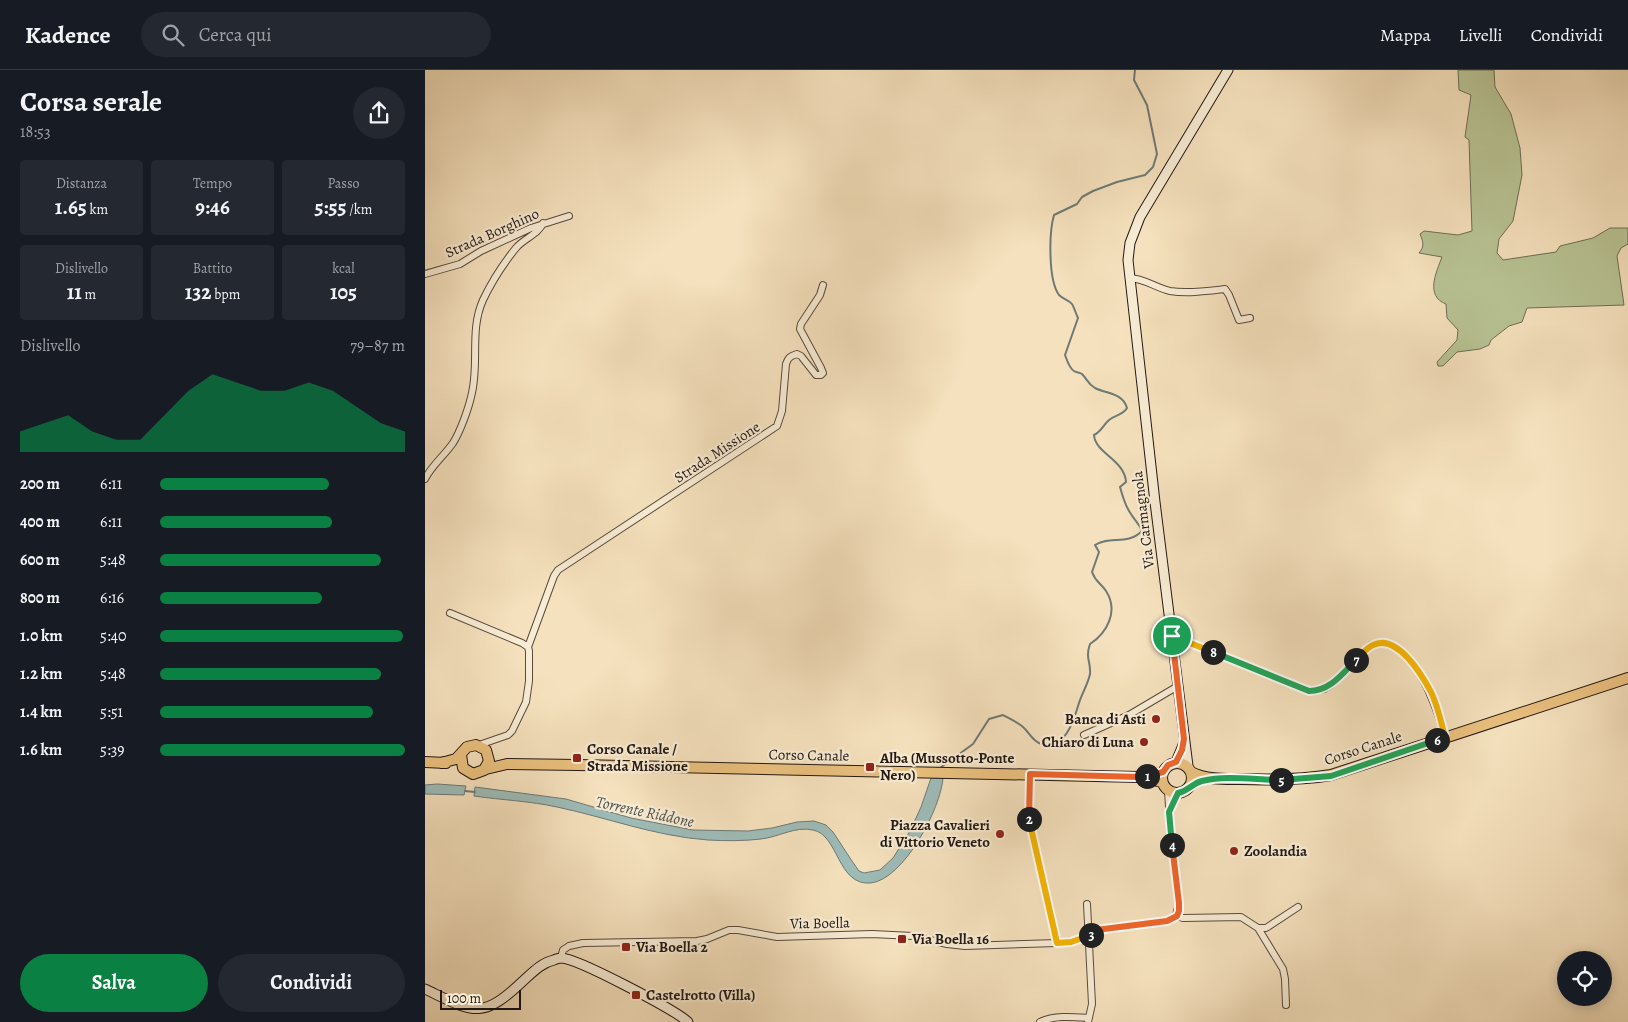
<!DOCTYPE html>
<html lang="it">
<meta charset="utf-8">
<style>
:root{--surface:#171b24;--page:#242831;--text:#f1f3f6;--muted:#9ea1a6;--line:#363941;--accent:#0b8043}
body{margin:0;font-family:Alegreya,serif;background:var(--page);color:var(--text);height:100vh;display:flex;flex-direction:column;font-size:19px;white-space:nowrap}
*{box-sizing:border-box;margin:0}
p{font-size:16px;color:var(--muted)}
.icon{flex:none;width:28px;height:28px;fill:none;stroke:currentColor;stroke-width:2;stroke-linecap:round;stroke-linejoin:round}
.map{position:relative;flex:1;overflow:hidden}
.panel{display:flex;flex-direction:column;background:var(--surface);width:425px}
.panel>*{flex:none}
.controls{position:absolute;left:1132px;top:881px;display:grid;gap:10px}
.controls a{display:grid;place-items:center;width:55px;height:55px;border-radius:50%;background:var(--surface);box-shadow:0 2px 12px #0003;font-size:25px}
.scale{position:absolute;left:15px;bottom:12px;width:81px;box-sizing:border-box;padding-left:5px;border:2px solid #231814;border-top:0;font-size:14px;line-height:18px;white-space:nowrap;color:#231814;-webkit-text-stroke:4px #f8ecd4;paint-order:stroke}
.pin{position:absolute;display:grid;place-items:center;width:42px;height:42px;color:#fff;margin:-21px;border:2px solid #fff;border-radius:50%;box-shadow:0 1px 5px #0007}
.km{position:absolute;width:25px;height:25px;margin:-12px;border-radius:50%;background:#222;color:#fff;font-size:14px;line-height:25px;text-align:center}
.round{display:grid;place-items:center;flex:none;width:52px;height:52px;border-radius:26px;background:var(--page)}
.overview{display:flex;align-items:center;justify-content:space-between;height:85px;padding:0 20px}
h1{font-size:28px;font-weight:600;line-height:38px}
.stats{display:grid;grid-template-columns:repeat(3,1fr);gap:8px;height:85px;padding:5px 20px}
.stats div{display:grid;align-content:center;border-radius:5px;background:var(--page);text-align:center}
.stats b{font-size:21px;font-weight:600}
.stats small{font-size:14px;font-weight:400}
.stats p{font-size:14px}
.chart{height:140px;padding:10px 20px}
.chart p{display:flex;justify-content:space-between}
.chart svg{width:100%;height:90px;margin-top:5px;fill:var(--accent);opacity:.7}
.cta{display:flex;gap:10px;margin-top:auto;padding:10px 20px}
.cta a{flex:1;height:58px;border-radius:30px;background:var(--accent);color:#fff;font-size:20px;font-weight:600;line-height:58px;text-align:center}
.cta a+a{background:var(--page);color:var(--text)}
ul{padding:0 20px;list-style:none;font-size:16px}
li{display:grid;grid-template-columns:80px 60px 1fr;align-items:center;height:38px}
li i{height:12px;border-radius:6px;background:var(--accent)}
header{display:flex;align-items:center;gap:30px;box-sizing:border-box;height:70px;padding:0 25px;background:var(--surface);border-bottom:1px solid var(--line)}
header strong{font-size:24px}
nav{display:flex;gap:28px;margin-inline-start:auto;font-size:18px}
.search{width:350px;height:45px;background:var(--page);display:flex;align-items:center;gap:12px;box-sizing:border-box;padding:0 18px;border-radius:28px;color:var(--muted);font-size:19px}
main{display:flex;flex:1;min-height:0}
.map>svg:first-child{display:block}
.green{fill:#b8c394;stroke:#6e6e54}
.water{fill:#9ebcb8;stroke:#6d7a76}
.lines{fill:none;stroke-linecap:round;stroke-linejoin:round}
.stream{stroke:#6d7a76;stroke-width:2}
.minor-casing{stroke:#584a3e;stroke-width:8}
.secondary-casing{stroke:#231814;stroke-width:11}
.primary-casing{stroke:#231814;stroke-width:12}
.minor{stroke:#f8ecd4;stroke-width:6}
.secondary{stroke:#f8ecd4;stroke-width:9}
.primary{stroke:#eac07e;stroke-width:10}
.split-1-casing{stroke:#fff;stroke-width:10}
.split-2-casing{stroke:#fff;stroke-width:10}
.split-3-casing{stroke:#fff;stroke-width:10}
.split-4-casing{stroke:#fff;stroke-width:10}
.split-5-casing{stroke:#fff;stroke-width:10}
.split-6-casing{stroke:#fff;stroke-width:10}
.split-7-casing{stroke:#fff;stroke-width:10}
.split-8-casing{stroke:#fff;stroke-width:10}
.split-9-casing{stroke:#fff;stroke-width:10}
.split-1{stroke:#f0652b;stroke-width:6}
.split-2{stroke:#f0652b;stroke-width:6}
.split-3{stroke:#f5b400;stroke-width:6}
.split-4{stroke:#f0652b;stroke-width:6}
.split-5{stroke:#22a559;stroke-width:6}
.split-6{stroke:#22a559;stroke-width:6}
.split-7{stroke:#f5b400;stroke-width:6}
.split-8{stroke:#22a559;stroke-width:6}
.split-9{stroke:#f5b400;stroke-width:6}
.poi-dot{fill:#8f2418;stroke:#f8ecd4;stroke-width:2}
.labels{text-anchor:middle;stroke-width:4.5;stroke-linejoin:round;paint-order:stroke}
.street-label{font-size:15px;fill:#231814;stroke:#f8ecd4}
.poi-label{font-size:15px;font-weight:bold;fill:#231814;stroke:#f8ecd4;text-anchor:start}
.water-label{font-size:16px;font-style:italic;fill:#4e514d;stroke:#f8ecd4}
</style>
<header>
<strong>Kadence</strong>
<div class="search"><svg class="icon" aria-label="search" viewBox="0 0 24 24"><circle cx="10" cy="10" r="6"/><path d="M15 15l6 6"/></svg>Cerca qui</div>
<nav><a>Mappa</a><a>Livelli</a><a>Condividi</a></nav>
</header>
<main>
<section class="panel">
<div class="overview"><div><h1>Corsa serale</h1><p>18:53</p></div><a class="round"><svg class="icon" aria-label="share" viewBox="0 0 24 24"><path d="M12 15V3M7 8l5-5 5 5M5 13v7h14v-7"/></svg></a></div>
<div class="stats">
<div><p>Distanza</p><b>1.65<small> km</small></b></div>
<div><p>Tempo</p><b>9:46</b></div>
<div><p>Passo</p><b>5:55<small> /km</small></b></div>
</div>
<div class="stats">
<div><p>Dislivello</p><b>11<small> m</small></b></div>
<div><p>Battito</p><b>132<small> bpm</small></b></div>
<div><p>kcal</p><b>105</b></div>
</div>
<div class="chart"><p><span>Dislivello</span>79–87 m</p>
<svg viewBox="0 0 160 44" preserveAspectRatio="none"><path d="M0 44V34L10 30L20 26L30 34L40 38L50 38L60 26L70 14L80 6L90 10L100 14L110 14L120 10L130 14L140 22L150 30L160 34V44z"/></svg>
</div>
<ul>
<li><b>200 m</b>6:11<i style="width:69%"></i></li>
<li><b>400 m</b>6:11<i style="width:70%"></i></li>
<li><b>600 m</b>5:48<i style="width:90%"></i></li>
<li><b>800 m</b>6:16<i style="width:66%"></i></li>
<li><b>1.0 km</b>5:40<i style="width:99%"></i></li>
<li><b>1.2 km</b>5:48<i style="width:90%"></i></li>
<li><b>1.4 km</b>5:51<i style="width:87%"></i></li>
<li><b>1.6 km</b>5:39<i style="width:100%"></i></li>
</ul>
<div class="cta"><a>Salva</a><a>Condividi</a></div>
</section>
<div class="map">
<svg width="1203" height="952" viewBox="0 0 1203 952">
<rect width="100%" height="100%" fill="#f5e1bd"/>
<filter id="stains"><feTurbulence type="fractalNoise" baseFrequency=".004" numOctaves="4"/><feColorMatrix values="0 0 0 0 .2 0 0 0 0 .09 0 0 0 0 .02 0 0 0 .5 -.17"/></filter>
<radialGradient id="worn" r=".72"><stop offset=".6" stop-color="#630" stop-opacity="0"/><stop offset="1" stop-color="#630" stop-opacity=".3"/></radialGradient>
<path class="green" d="M1033 0H1069L1070 17 1086 44 1095 78 1097 105 1088 151 1074 169 1072 183 1078 190 1131 182 1135 176 1168 168 1185 158H1203V174L1196 178 1192 186 1199 235 1102 238 1097 252 1084 256 1066 270 1064 275 1055 279 1032 282 1018 296H1013L1012 292 1032 270 1033 260 1022 248 1021 234C1000 226 1011 203 1017 187L994 183C1000 176 998 172 995 164L999 161 1033 165 1047 161 1044 70 1040 67 1046 25 1034 20Z"/>
<path class="water" d="M506 708H518C516 738 479 809 446 813 412 816 414 765 388 760 370 756 354 767 336 769 320 771 300 771 283 770 229 766 184 748 132 737 105 731 76 730 49 726L50 717 141 729 206 748 268 760 323 761 347 758 372 752 389 751 401 755 408 762 427 791 434 801 439 803 455 800 468 788 485 761 496 737Z
M12 714 41 716 39 725 0 724V715Z"/>
<g class="lines">
<path class="stream" d="M515 698 548 674 564 649 578 645C585 649 592 652 598 657 604 662 606 669 614 673 639 684 649 650 654 633 657 623 663 614 665 604 666 591 660 589 665 574 682 563 694 541 681 521 676 513 671 513 667 502L674 482 670 475C685 465 702 476 717 461 714 453 710 451 706 444 700 436 698 427 695 417L701 412C700 390 670 383 669 365 677 361 678 355 684 350 690 345 698 345 702 338 698 323 682 324 670 318 663 314 662 309 657 304 654 302 652 303 649 301 644 298 642 290 640 285L653 248C651 244 649 237 647 234 644 230 638 229 634 225 623 210 624 162 629 145L652 134 657 127 668 121 692 112 720 105 728 97 732 84 722 35 709 10 710 0
M40 721 50 722"/>
<defs>
<path id="minor" d="M0 204 35 194 56 181 106 158 144 146
M704 208C719 208 731 218 745 221 763 224 783 221 800 219L804 225 814 250 825 248
M0 409C7 395 19 386 28 373 35 362 43 340 46 327 55 295 44 261 58 230 67 211 78 194 91 178 98 169 114 164 118 153
M25 543 97 573 103 577 104 581V611L101 632 87 661 83 665 54 675
M747 566 884 621 899 619 907 614 946 575C987 561 1012 638 1020 667
M103 577 129 506 133 500 352 356 357 341 361 294C363 288 365 286 372 284L376 286 391 305H396L398 303 396 298 375 259 376 254 395 225 398 215
M659 665 704 645 753 616
M605 704 604 748 632 873
M743 720 745 754 754 833 751 846
M745 739 753 723
M662 834 667 934 663 952
M833 858 858 899 860 909 861 935
M136 888 138 880 144 876 158 873 272 871 282 869 304 860H313L352 867 447 864 488 866 522 874 540 876 632 873C647 872 660 870 671 860L742 851 751 846 758 848 816 847 833 858H841L873 837
M615 952C629 945 649 947 664 948"/>
<path id="secondary" d="M751 692 758 675
M763 696 730 432 703 190 705 173 715 147 803 0
M0 919C48 942 56 951 98 911 108 902 116 893 129 890 130 889 136 888 136 888 152 888 250 940 263 952"/>
<path id="primary" d="M0 692 21 693
M737 708a15 15 0 1 1 30 0a15 15 0 1 1-30 0Z
M16 693 31 689 42 677 51 675 61 680 64 691 59 700 48 704 38 698 36 685
M61 699 82 694 153 695 714 707 737 712
M766 702C782 710 800 709 816 709 847 710 876 710 906 705L1203 608"/>
</defs>
<use href="#minor" class="minor-casing"/>
<use href="#secondary" class="secondary-casing"/>
<use href="#primary" class="primary-casing"/>
<use href="#minor" class="minor"/>
<use href="#secondary" class="secondary"/>
<use href="#primary" class="primary"/>
</g>
<g class="lines">
<defs>
<path id="split-1" d="M722 706 738 702 743 695 751 692 757 680 759 669 747 566"/>
<path id="split-2" d="M604 749 605 704 714 707 722 706"/>
<path id="split-3" d="M604 749 632 873 646 872 666 865"/>
<path id="split-4" d="M666 865 671 860 742 851 752 846 754 841V833L747 775"/>
<path id="split-5" d="M747 775 744 742 753 723C763 721 768 713 777 711 802 705 831 710 856 710"/>
<path id="split-6" d="M856 710 906 706 1012 670"/>
<path id="split-7" d="M931 590C936 585 941 578 948 575 972 563 997 605 1006 622 1013 636 1016 652 1020 667L1012 670"/>
<path id="split-8" d="M788 582 884 621C905 621 917 604 931 590"/>
<path id="split-9" d="M747 566 788 582"/>
</defs>
<use href="#split-1" class="split-1-casing"/>
<use href="#split-2" class="split-2-casing"/>
<use href="#split-3" class="split-3-casing"/>
<use href="#split-4" class="split-4-casing"/>
<use href="#split-5" class="split-5-casing"/>
<use href="#split-6" class="split-6-casing"/>
<use href="#split-7" class="split-7-casing"/>
<use href="#split-8" class="split-8-casing"/>
<use href="#split-9" class="split-9-casing"/>
<use href="#split-1" class="split-1"/>
<use href="#split-2" class="split-2"/>
<use href="#split-3" class="split-3"/>
<use href="#split-4" class="split-4"/>
<use href="#split-5" class="split-5"/>
<use href="#split-6" class="split-6"/>
<use href="#split-7" class="split-7"/>
<use href="#split-8" class="split-8"/>
<use href="#split-9" class="split-9"/>
</g>
<g class="poi-dot">
<circle cx="731" cy="649" r="5"/>
<circle cx="719" cy="672" r="5"/>
<rect x="147" y="683" width="10" height="10" rx="2.5"/>
<rect x="440" y="692" width="10" height="10" rx="2.5"/>
<circle cx="575" cy="764" r="5"/>
<circle cx="809" cy="781" r="5"/>
<rect x="472" y="864" width="10" height="10" rx="2.5"/>
<rect x="196" y="872" width="10" height="10" rx="2.5"/>
<rect x="206" y="920" width="10" height="10" rx="2.5"/>
</g>
<g class="labels">
<g class="street-label">
<text transform="translate(67 163) rotate(-24)" y="5">Strada Borghino</text>
<text transform="translate(292 382) rotate(-33)" y="5">Strada Missione</text>
<text transform="translate(718 450) rotate(-97)" y="5">Via Carmagnola</text>
<text transform="translate(938 678) rotate(-18)" y="5">Corso Canale</text>
<text transform="translate(384 685) rotate(1)" y="5">Corso Canale</text>
<text transform="translate(395 853) rotate(-1)" y="5">Via Boella</text>
</g>
<g class="poi-label">
<text x="721" y="654" text-anchor="end">Banca di Asti</text>
<text x="709" y="677" text-anchor="end">Chiaro di Luna</text>
<text x="162" y="684">Corso Canale /<tspan x="162" dy="17">Strada Missione</tspan></text>
<text x="455" y="693">Alba (Mussotto-Ponte<tspan x="455" dy="17">Nero)</tspan></text>
<text x="565" y="760" text-anchor="end">Piazza Cavalieri<tspan x="565" dy="17">di Vittorio Veneto</tspan></text>
<text x="819" y="786">Zoolandia</text>
<text x="487" y="874">Via Boella 16</text>
<text x="211" y="882">Via Boella 2</text>
<text x="221" y="930">Castelrotto (Villa)</text>
</g>
<g class="water-label">
<text transform="translate(220 741) rotate(12)" y="6">Torrente Riddone</text>
</g>
</g>
<rect width="100%" height="100%" filter="url(#stains)"/>
<rect width="100%" height="100%" fill="url(#worn)"/>
</svg>
<div class="controls">
<a><svg class="icon" aria-label="locate" viewBox="0 0 24 24"><circle cx="12" cy="12" r="6"/><path d="M12 2v4M12 18v4M2 12h4M18 12h4"/></svg></a>
</div>
<div class="scale">100 m</div>
<div class="pin" style="left:747px;top:566px;background:#1e9e55"><svg class="icon" aria-label="arrive" viewBox="0 0 24 24"><path d="M6 21V4h12l-3 4 3 4H6"/></svg></div>
<b class="km" style="left:722px;top:706px">1</b>
<b class="km" style="left:604px;top:749px">2</b>
<b class="km" style="left:666px;top:865px">3</b>
<b class="km" style="left:747px;top:775px">4</b>
<b class="km" style="left:856px;top:710px">5</b>
<b class="km" style="left:1012px;top:670px">6</b>
<b class="km" style="left:931px;top:590px">7</b>
<b class="km" style="left:788px;top:582px">8</b>
</div>
</main>
